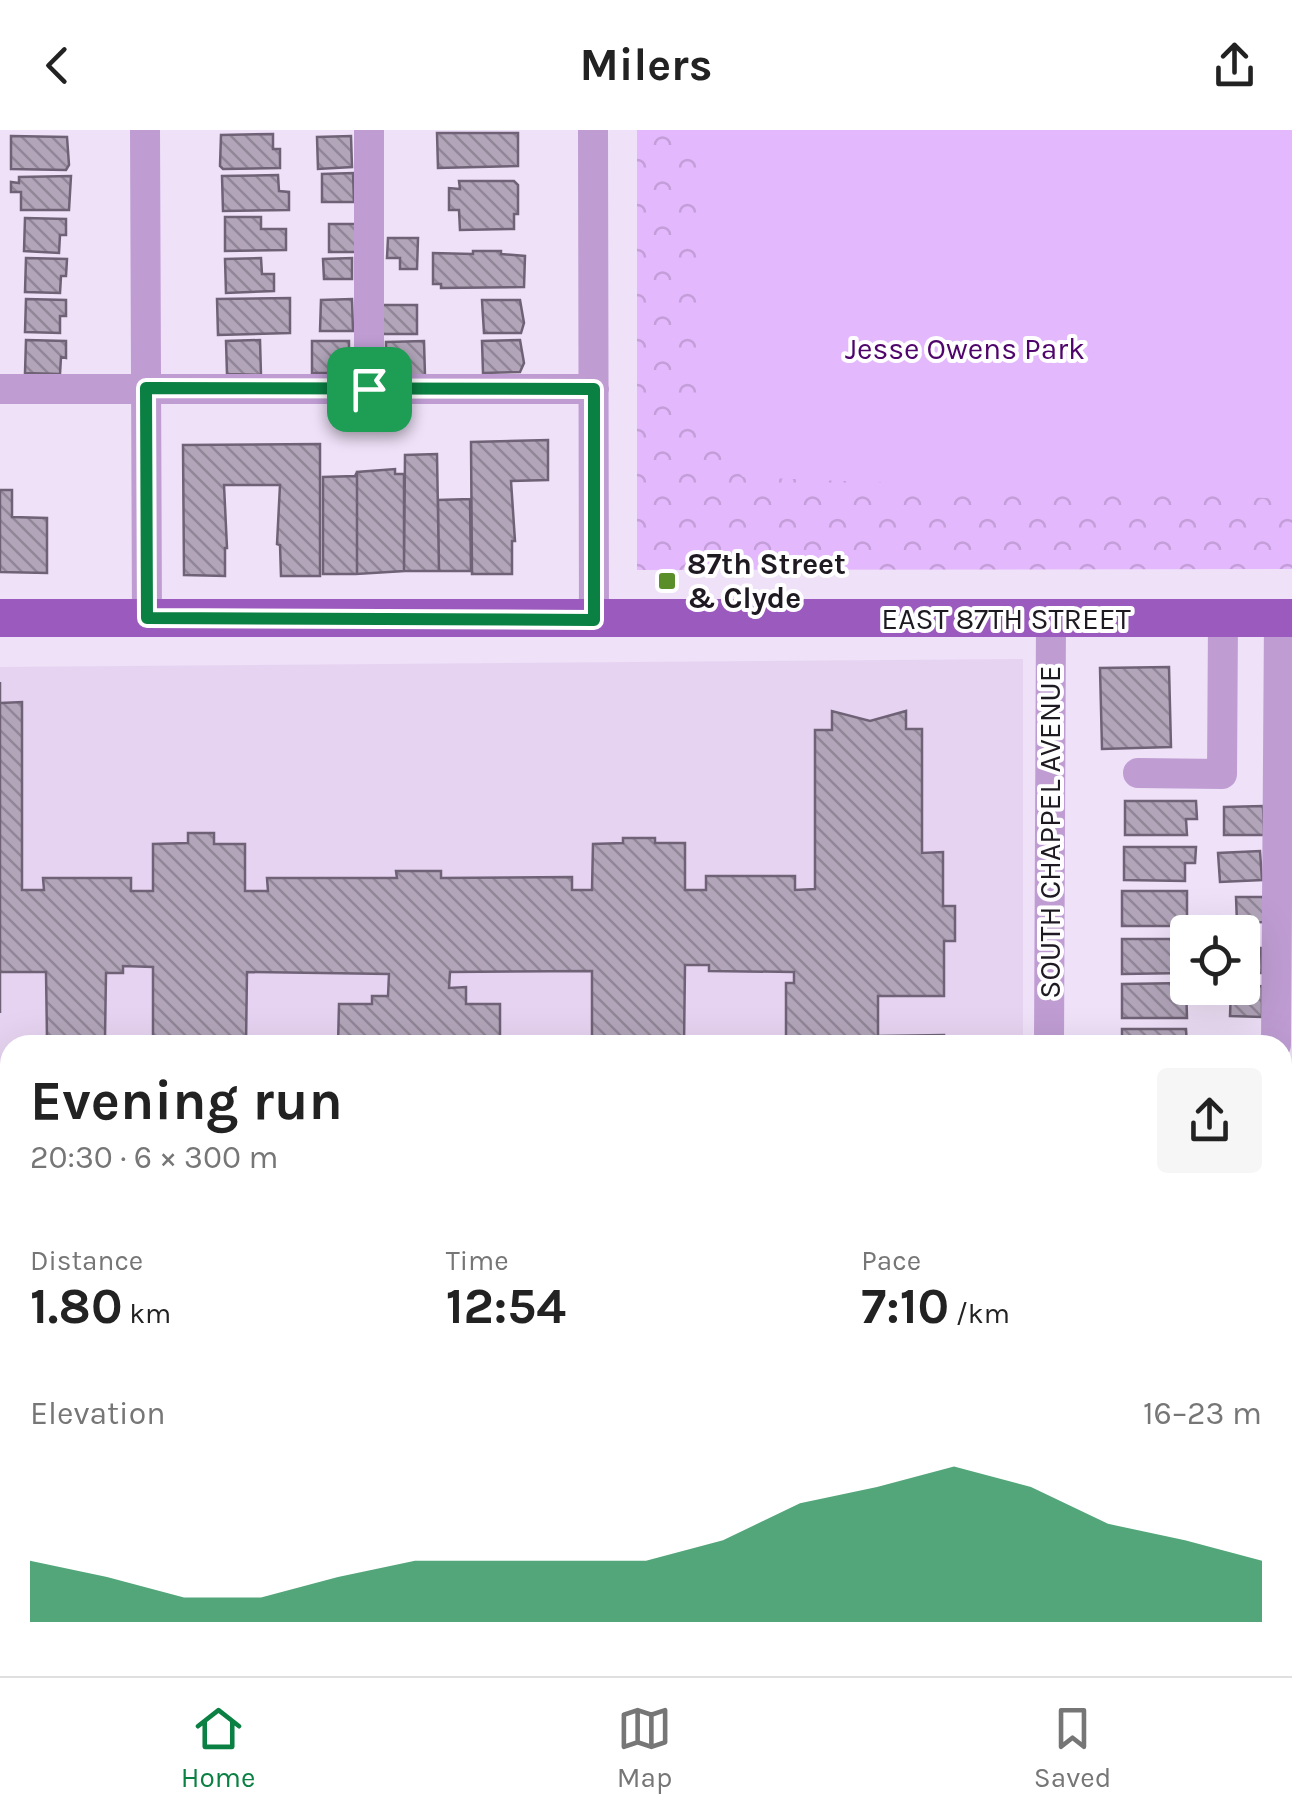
<!DOCTYPE html>
<meta charset="utf-8">
<style>
:root{--surface:#fff;--page:#f6f6f6;--text:#222;--muted:#767676;--line:#e0e0e0;--accent:#0b8043}
body{margin:0;font-family:Karla,sans-serif;background:var(--page);color:var(--text);height:100vh;display:flex;flex-direction:column;font-size:38px;white-space:nowrap}
*{box-sizing:border-box;margin:0}
p{font-size:32px;color:var(--muted)}
.icon{flex:none;width:55px;height:55px;fill:none;stroke:currentColor;stroke-width:2;stroke-linecap:round;stroke-linejoin:round}
.map{position:relative;flex:1;overflow:hidden}
.panel{position:absolute;left:0px;top:905px;width:1292px;height:642px;display:flex;flex-direction:column;background:var(--surface);border-radius:30px 30px 0 0;box-shadow:0 10px 40px #0002}
.panel>*{flex:none}
.tools{position:absolute;left:1170px;top:785px;display:grid;gap:20px}
.tools a{display:grid;place-items:center;width:90px;height:90px;border-radius:10px;background:var(--surface);box-shadow:0 10px 40px #0002;font-size:50px}
.pin{position:absolute;display:grid;place-items:center;width:85px;height:85px;color:#fff;margin:-42px;border-radius:20px;box-shadow:0 5px 15px #0006}
.round{display:grid;place-items:center;flex:none;width:105px;height:105px;border-radius:10px;background:var(--page)}
.headline{display:flex;align-items:center;justify-content:space-between;height:170px;padding:0 30px}
h1{font-size:55px;font-weight:700;line-height:75px}
.stats{display:grid;grid-template-columns:repeat(3,1fr);gap:15px;height:170px;padding:10px 30px}
.stats div{display:grid;align-content:center}
.stats b{font-size:50px;font-weight:700}
.stats small{font-size:28px;font-weight:400}
.stats p{font-size:28px}
.chart{height:280px;padding:20px 30px}
.chart p{display:flex;justify-content:space-between}
.chart svg{width:100%;height:180px;margin-top:10px;fill:var(--accent);opacity:.7}
header{display:flex;justify-content:space-between;align-items:center;height:130px;padding:0 30px;background:var(--surface);font-size:45px;font-weight:700}
.dock{display:flex;justify-content:space-around;align-items:center;height:140px;border-top:2px solid var(--line);background:var(--surface);font-size:28px;color:var(--muted)}
.dock a{display:grid;justify-items:center;gap:5px}
.dock .current{color:var(--accent)}
.map>svg:first-child{display:block}
.built{fill:#e6d3f1}
.park{fill:url(#park-crowns)}
.pitch{fill:#e4b8fd}
.building{fill:url(#building-back-hatch);stroke:#6f6276;stroke-width:2.5}
.lines{fill:none;stroke-linecap:round;stroke-linejoin:round}
.minor{stroke:#bf9dd3;stroke-width:30}
.major{stroke:#9b5abd;stroke-width:38}
.route-casing{stroke:#fff;stroke-width:20}
.route{stroke:#0b8043;stroke-width:12}
.poi-dot{fill:#598e28;stroke:#fff;stroke-width:4}
.labels{text-anchor:middle;stroke-width:8;stroke-linejoin:round;paint-order:stroke}
.park-label{font-size:30px;fill:#4f056b;stroke:#fff}
.poi-label{font-size:30px;font-weight:bold;fill:#1f1a22;stroke:#fff;text-anchor:start}
.street-label{font-size:30px;fill:#1f1a22;stroke:#fff}
</style>
<header><svg class="icon" aria-label="back" viewBox="0 0 24 24"><path d="M15 5l-7 7 7 7"/></svg>Milers<svg class="icon" aria-label="share" viewBox="0 0 24 24"><path d="M12 15V3M7 8l5-5 5 5M5 13v7h14v-7"/></svg></header>
<div class="map">
<svg width="1292" height="1546" viewBox="0 0 1292 1546">
<defs>
<pattern id="park-crowns" width="20" height="18" patternUnits="userSpaceOnUse" patternTransform="scale(2.5)"><rect width="20" height="18" fill="#e4b8fd"/><path d="M2 6a3 3 0 1 1 6 0M12 15a3 3 0 1 1 6 0" fill="none" stroke="#c39ed9"/></pattern>
<pattern id="building-back-hatch" width="6" height="6" patternUnits="userSpaceOnUse" patternTransform="scale(2.5)"><rect width="6" height="6" fill="#b2a5ba"/><path d="M-1 5l2 2M0 0l6 6M5-1l2 2" fill="none" stroke="#908697"/></pattern>
</defs>
<rect width="100%" height="100%" fill="#efe1f8"/>
<path class="built" d="M1023 529V915H10V1518L0 1508V537Z
M29 1538H1023V1546H37Z"/>
<path class="park" d="M637 0H1292V439L637 440Z"/>
<path class="pitch" d="M703 0H1292V369L743 347 700 303Z"/>
<path class="building" d="M437 3H518V36L438 38Z
M273 4V19H280V38L223 39 220 36 221 5Z
M11 6 67 7 69 35 66 40 11 39Z
M351 6 352 37 318 39 317 7Z
M353 43 354 72H322V44Z
M278 45 279 61 289 62V80L223 81 222 46Z
M71 46 69 80H21V62H11V52L19 53V47Z
M459 51H514L518 55V84H514V99L460 100 459 80H449V58L460 59Z
M225 87H261V99H286V120L225 121Z
M25 88 66 89V105H60L59 123 24 121Z
M329 94H358V122H329Z
M388 108H418L417 139H400V128H387Z
M473 121H501V124L525 126 524 157 441 158V154H433V123L473 124Z
M26 128 67 129 66 146H61L60 163 25 162Z
M261 128 262 144H274V161L226 163 225 129Z
M352 128V149H324L323 129Z
M290 168V203L218 205 217 169Z
M26 169 66 170V186H60V203L25 202Z
M352 169 353 201H320L321 170Z
M482 170H520L524 193 521 203H484Z
M382 175H417V204H381Z
M26 210 66 211V228L61 227 60 244 25 243Z
M260 210 261 245 227 244 226 211Z
M520 210 524 233 520 242 483 243 482 211Z
M312 211H349V243H312Z
M424 211 425 246H386V212Z
M548 310V350L511 351 515 411H512V444H472L471 312Z
M320 314V446H281L280 415 277 414 280 355H224L227 418H225V446L184 445 183 315Z
M437 324 439 441H404L405 325Z
M395 339V344H404V441L357 444V342Z
M357 342V444H323V347L355 346Z
M0 360H12V387L47 388V443L0 442Z
M470 369 471 441H439L438 370Z
M1169 537 1171 617 1102 619 1100 538Z
M0 552V573L22 572V760H44L43 748H131V761H153V714L188 713V703H214V714H245V761H268L267 748H397L396 741H441V748L572 747V760H592L593 714 623 713V708H655V713H685V760H706V746H795V760L815 759V600H832V581L870 591 906 581V599H922V723L943 722V776H955V811H944V866H878V906L944 905V915H786V853H794V842L709 841V835H685L684 915H592V841L450 842 449 858 466 857V874H500V915H338L339 874H372V866H388L389 844 247 842 246 915H153V837L123 836V843H106L105 908H47L46 842H0V883Z
M1125 671H1196L1197 689H1186L1187 705H1125Z
M1263 676 1264 705H1224V677Z
M1124 717H1196L1195 733H1185V751L1124 750Z
M1260 721 1262 750 1220 752 1218 723Z
M1122 761H1187V796H1122Z
M1236 767H1264L1265 792 1237 793Z
M1122 809H1187V843L1122 844Z
M1242 818H1261L1262 843H1242Z
M1186 853 1187 888H1122V854Z
M1262 856V887L1230 886 1231 858Z
M1122 899H1186L1187 915H1122Z
M0 1135 10 1145V1158L0 1169Z
M10 1214V1438L0 1448V1224Z
M154 1538H373L365 1546H146Z
M1119 1538H1185V1542H1119Z
M1207 1538H1259V1543H1207Z"/>
<g class="lines">
<path class="minor" d="M145 0 147 488
M369 0V259
M593 0 594 490
M0 259H594
M1138 643 1222 644 1223 489
M1049 915 1051 489
M1276 915 1279 488
M0 1029 10 1039
M1282 1395H1292
M514 1538 522 1546
M545 1546V1538
M838 1546V1538
M1046 1546V1538
M1273 1546V1538"/>
<path class="major" d="M0 488H1292"/>
</g>
<g class="lines">
<defs>
<path id="route" d="M146 258 594 259V490L147 488Z"/>
</defs>
<use href="#route" class="route-casing"/>
<use href="#route" class="route"/>
</g>
<rect class="poi-dot" x="657" y="441" width="20" height="20" rx="5"/>
<g class="labels">
<g class="park-label">
<text x="965" y="229">Jesse Owens Park</text>
</g>
<g class="poi-label">
<text x="687" y="444">87th Street<tspan x="687" dy="34">&amp; Clyde</tspan></text>
</g>
<g class="street-label">
<text x="1006" y="499">EAST 87TH STREET</text>
<text transform="translate(1050 702) rotate(-90)" y="10">SOUTH CHAPPEL AVENUE</text>
</g>
</g>
</svg>
<div class="tools">
<a><svg class="icon" aria-label="locate" viewBox="0 0 24 24"><circle cx="12" cy="12" r="6"/><path d="M12 2v4M12 18v4M2 12h4M18 12h4"/></svg></a>
</div>
<div class="pin" style="left:369px;top:259px;background:#1e9e55"><svg class="icon" aria-label="arrive" viewBox="0 0 24 24"><path d="M6 21V4h12l-3 4 3 4H6"/></svg></div>
<section class="panel">
<div class="headline"><div><h1>Evening run</h1><p>20:30 · 6 × 300 m</p></div><a class="round"><svg class="icon" aria-label="share" viewBox="0 0 24 24"><path d="M12 15V3M7 8l5-5 5 5M5 13v7h14v-7"/></svg></a></div>
<div class="stats">
<div><p>Distance</p><b>1.80<small> km</small></b></div>
<div><p>Time</p><b>12:54</b></div>
<div><p>Pace</p><b>7:10<small> /km</small></b></div>
</div>
<div class="chart"><p><span>Elevation</span>16–23 m</p>
<svg viewBox="0 0 160 44" preserveAspectRatio="none"><path d="M0 44V29L10 33L20 38L30 38L40 33L50 29L60 29L70 29L80 29L90 24L100 15L110 11L120 6L130 11L140 20L150 24L160 29V44z"/></svg>
</div>
</section>
</div>
<nav class="dock">
<a class="current"><svg class="icon" aria-label="home" viewBox="0 0 24 24"><path d="M3 11l9-7 9 7M6 9v11h12V9"/></svg>Home</a>
<a><svg class="icon" aria-label="map" viewBox="0 0 24 24"><path d="M3 6l6-2 6 2 6-2v14l-6 2-6-2-6 2zM9 4v14M15 6v14"/></svg>Map</a>
<a><svg class="icon" aria-label="saved" viewBox="0 0 24 24"><path d="M7 4h10v16l-5-4-5 4z"/></svg>Saved</a>
</nav>
